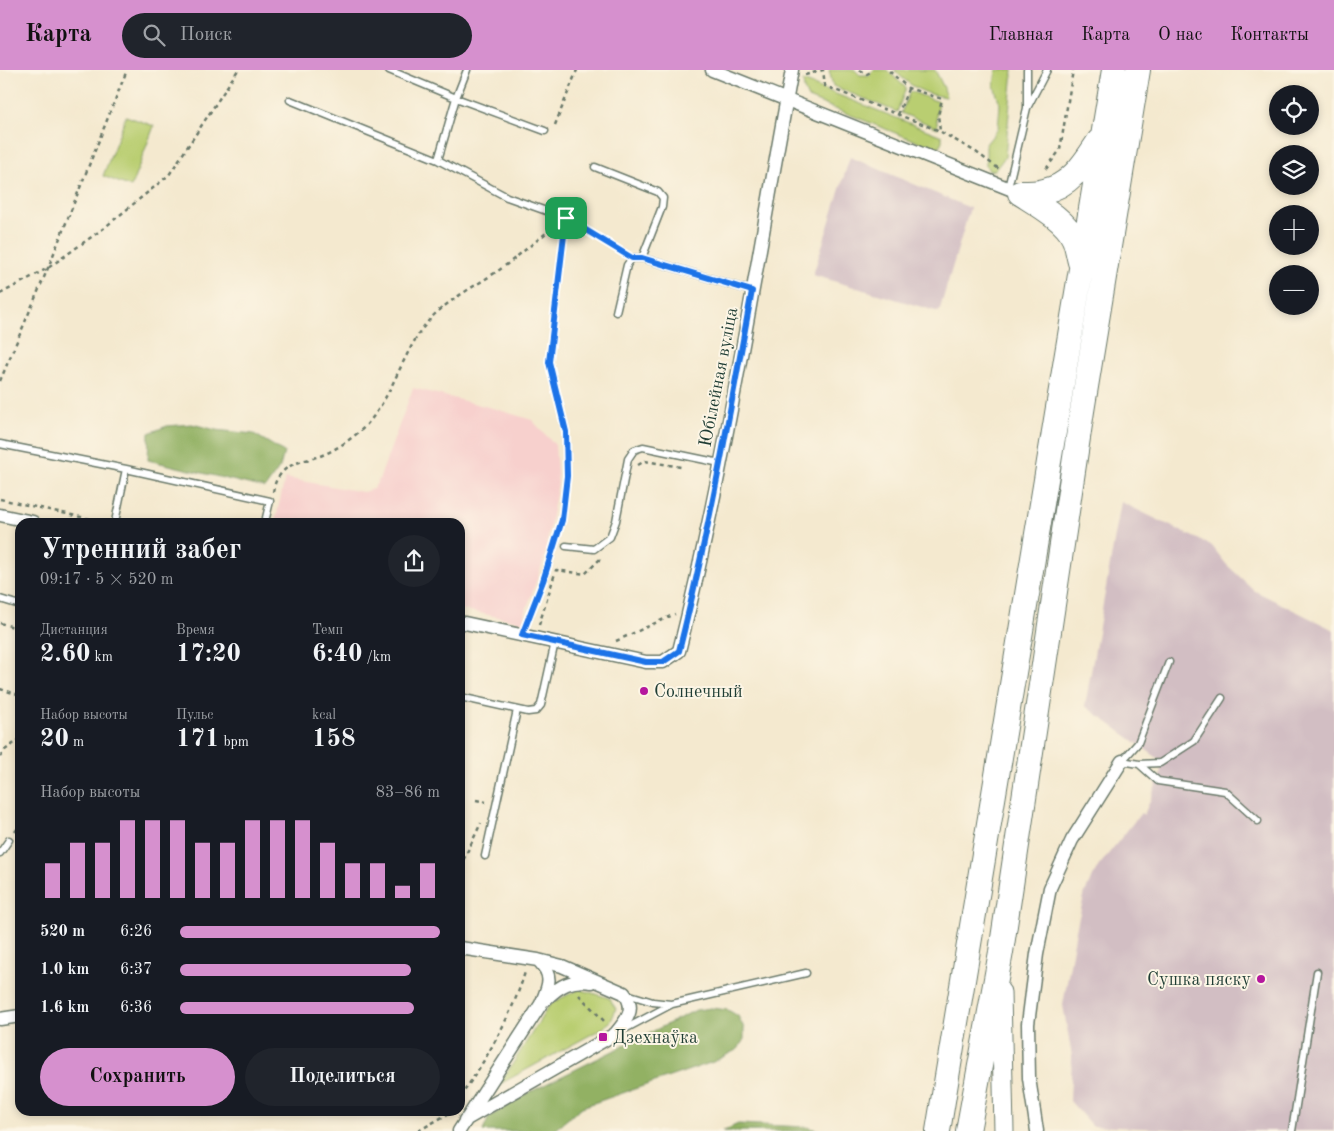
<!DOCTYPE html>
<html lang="ru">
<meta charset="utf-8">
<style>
:root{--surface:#171b24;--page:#20242c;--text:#f1f3f6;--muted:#9ea1a6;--accent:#d690ce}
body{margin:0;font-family:"Old Standard TT",serif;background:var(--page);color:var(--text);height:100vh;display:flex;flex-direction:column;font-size:19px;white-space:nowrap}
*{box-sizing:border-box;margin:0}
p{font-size:16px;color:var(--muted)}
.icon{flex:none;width:28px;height:28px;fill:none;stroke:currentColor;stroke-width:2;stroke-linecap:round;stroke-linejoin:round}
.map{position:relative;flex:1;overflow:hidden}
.details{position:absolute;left:15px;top:448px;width:450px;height:598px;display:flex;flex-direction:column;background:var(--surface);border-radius:15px;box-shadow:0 2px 8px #0003}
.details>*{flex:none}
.tools{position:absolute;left:1269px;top:15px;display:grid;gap:10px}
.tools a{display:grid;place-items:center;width:50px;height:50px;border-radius:50%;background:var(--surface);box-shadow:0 2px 8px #0003;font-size:25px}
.pin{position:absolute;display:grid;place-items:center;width:42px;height:42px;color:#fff;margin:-21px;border-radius:10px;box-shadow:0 2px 8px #0006}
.round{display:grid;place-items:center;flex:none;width:52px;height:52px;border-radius:26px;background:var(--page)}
.head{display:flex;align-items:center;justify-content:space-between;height:85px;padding:0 25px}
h1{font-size:28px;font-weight:600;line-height:38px}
.metrics{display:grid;grid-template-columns:repeat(3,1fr);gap:8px;height:85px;padding:5px 25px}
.metrics div{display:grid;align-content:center}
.metrics b{font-size:25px;font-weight:600}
.metrics small{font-size:14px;font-weight:400}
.metrics p{font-size:14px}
.chart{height:140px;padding:10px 25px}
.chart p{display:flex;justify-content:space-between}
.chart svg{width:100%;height:90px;margin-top:5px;stroke:var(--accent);stroke-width:6}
.primary-button{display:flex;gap:10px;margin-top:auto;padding:10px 25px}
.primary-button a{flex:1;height:58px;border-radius:30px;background:var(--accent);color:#111;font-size:20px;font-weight:600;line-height:58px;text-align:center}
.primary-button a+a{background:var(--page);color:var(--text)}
ul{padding:0 25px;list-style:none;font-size:16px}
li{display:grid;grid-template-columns:80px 60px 1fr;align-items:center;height:38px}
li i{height:12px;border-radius:6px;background:var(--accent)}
header{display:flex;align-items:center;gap:30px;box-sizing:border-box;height:70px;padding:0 25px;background:var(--accent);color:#111}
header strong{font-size:24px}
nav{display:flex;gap:28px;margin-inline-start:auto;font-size:18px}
.search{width:350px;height:45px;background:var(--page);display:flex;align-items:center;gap:12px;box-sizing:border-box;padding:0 18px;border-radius:28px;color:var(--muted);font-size:19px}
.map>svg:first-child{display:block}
.built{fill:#f7d0cd}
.industrial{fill:#d2bec3}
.green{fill:#b9ce71;stroke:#6c8652}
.forest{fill:#92b163;stroke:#58774c}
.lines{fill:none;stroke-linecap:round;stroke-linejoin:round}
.lane-casing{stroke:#6a796a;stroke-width:9}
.street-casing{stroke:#6a796a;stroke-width:15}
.secondary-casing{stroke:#6a796a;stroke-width:21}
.highway-casing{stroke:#6a796a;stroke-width:26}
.path{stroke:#6a796a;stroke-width:2.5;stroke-dasharray:4 4;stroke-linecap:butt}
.lane{stroke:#fff;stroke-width:6}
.street{stroke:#fff;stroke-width:12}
.secondary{stroke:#fff;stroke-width:19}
.highway{stroke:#fff;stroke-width:24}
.route-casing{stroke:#fff;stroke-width:10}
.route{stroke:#1a73e8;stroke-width:6}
.poi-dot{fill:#b5179e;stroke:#fcf5e5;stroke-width:2}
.labels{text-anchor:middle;stroke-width:4;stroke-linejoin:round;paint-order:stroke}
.street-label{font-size:18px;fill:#1f3d34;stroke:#fcf5e5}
.poi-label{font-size:18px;fill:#1f3d34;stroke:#fcf5e5;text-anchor:start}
</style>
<header>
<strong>Карта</strong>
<div class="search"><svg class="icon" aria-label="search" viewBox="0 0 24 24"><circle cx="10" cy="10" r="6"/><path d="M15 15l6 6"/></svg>Поиск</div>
<nav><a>Главная</a><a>Карта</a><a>О нас</a><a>Контакты</a></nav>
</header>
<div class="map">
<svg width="1334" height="1061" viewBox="0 0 1334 1061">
<rect width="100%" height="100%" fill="#fcf5e5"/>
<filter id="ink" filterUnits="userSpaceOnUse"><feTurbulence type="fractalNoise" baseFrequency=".02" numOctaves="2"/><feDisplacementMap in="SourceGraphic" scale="10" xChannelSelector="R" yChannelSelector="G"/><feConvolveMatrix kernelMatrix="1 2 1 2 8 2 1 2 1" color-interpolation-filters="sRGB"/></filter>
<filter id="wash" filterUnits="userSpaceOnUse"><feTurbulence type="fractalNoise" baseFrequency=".0096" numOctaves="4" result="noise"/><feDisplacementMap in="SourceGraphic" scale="20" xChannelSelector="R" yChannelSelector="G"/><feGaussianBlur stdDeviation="1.12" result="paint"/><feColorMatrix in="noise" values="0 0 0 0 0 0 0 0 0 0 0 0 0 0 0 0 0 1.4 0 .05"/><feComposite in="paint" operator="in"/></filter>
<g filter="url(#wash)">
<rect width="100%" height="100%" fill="#f4e9cf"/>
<path class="built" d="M413 318 496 339 532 350 555 375 558 413 544 489 522 552 460 539V452H275L285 408 363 422 373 419 379 410Z"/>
<path class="industrial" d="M850 87 970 138 939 242 813 205Z
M1121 432 1212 476 1226 494 1255 521 1334 560V1061H1213L1092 1056 1070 1031 1072 986 1063 935 1076 860 1085 822 1098 797 1141 743 1144 745 1161 703 1159 689 1085 636Z"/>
<path class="green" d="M829 0H855L860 5H869L874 0H887L906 18 897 42 833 16Z
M894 0H935L944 18 946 27C922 24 910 16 894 0Z
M996 0H1013L1005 87 995 100 989 101 986 95V74L998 59 1000 34 994 16Z
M803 11 942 66V71L939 77 933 78 808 28 804 19Z
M910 21 939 32 936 46 938 58 901 43Z
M126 46 154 56 131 117 103 106Z
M579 919 609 928 616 939 611 951 603 958 500 1014 550 934Z"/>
<path class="forest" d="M192 354 216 360 254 364 284 382 280 397 265 418 148 390 149 363 167 356Z
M711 938 728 940 738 946 744 958V969L738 979 713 992 582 1037 553 1061H483L489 1047 530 1022 696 940Z
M738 1054 807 1057 822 1061H723Z"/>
</g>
<g filter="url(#ink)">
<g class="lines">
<defs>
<path id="lane" d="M389 0 456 28 545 61
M467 0 456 28 438 90 507 127 566 148
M1027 0V37
M290 30 438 90
M595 97 658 122 663 128 662 137 642 188
M1008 118 1027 38 1047 0
M616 242 627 195 632 188H642L752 221
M0 374 126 399 270 431 265 452
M115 452 126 399
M566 476 594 479 610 467 616 451 628 389 634 380 643 377 720 393
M0 529 20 535
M460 627 528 642 536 641 541 635 555 572
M1122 691 1139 694 1160 693 1194 671 1222 628
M1122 691 1138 673 1169 592
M1139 694 1158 711 1225 721 1258 751
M0 783 9 770
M485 786 517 640
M627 924 653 932 671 934
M623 960 672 934 806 903
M1292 1061 1317 902"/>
<path id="street" d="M712 0 1020 123
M0 445 33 452
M460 552 646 592H663L679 581C727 390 756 194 792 0
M545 930C560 915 571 909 592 912
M0 949 20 946
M465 1050 615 964C626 951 637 939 624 923L562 896 538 890
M459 1061 541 934C549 915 554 906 538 890L460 878
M1037 1061 1029 1008 1028 954 1037 884 1050 818 1072 770 1122 691"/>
<path id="secondary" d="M1001 922 1004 1061"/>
<path id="highway" d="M1020 123C1028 123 1037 123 1044 121 1071 116 1085 92 1099 71
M1020 123C1037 134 1066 150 1074 169 1077 176 1078 185 1080 192
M938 1061 1114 0
M968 1061 1001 882 1082 341 1138 0"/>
</defs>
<use href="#lane" class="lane-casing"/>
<use href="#street" class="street-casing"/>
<use href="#secondary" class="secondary-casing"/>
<use href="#highway" class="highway-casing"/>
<path class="path" d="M859 0 867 4 871 2 872 0
M805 5 823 0 825 16 940 61 938 45 942 29 908 18 888 0
M898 45 908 19
M555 55 577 0
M941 62 976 82 999 99
M1046 99 1060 80 1073 0
M574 153 623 183
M0 224 48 198 104 158 169 105 238 0
M0 311 48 198 127 0
M638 395 645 391 681 397
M273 422C274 418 275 411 278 408 287 392 305 391 320 386 334 381 348 371 359 362 392 334 402 278 432 247 453 226 482 213 506 195 523 182 539 168 557 155
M0 429 103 452
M527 552 543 511 562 450 567 407 566 362 549 292 565 157
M0 553 20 559
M539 555 556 500 585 504 601 488
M616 571 675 544
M0 619 20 625
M0 687 5 680 20 669
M476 730 486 732
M15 762 20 755
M460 797 481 753
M579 925 606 953
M460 1027C485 992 513 943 525 902
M418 1061 455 1040"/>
<use href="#lane" class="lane"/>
<use href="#street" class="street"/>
<use href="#secondary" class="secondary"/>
<use href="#highway" class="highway"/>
</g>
</g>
<g class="lines" filter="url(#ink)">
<defs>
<path id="route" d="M566 148 632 188H642L752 221C730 341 709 462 679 581L663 592H646L522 565 543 511 562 450 567 406 566 362 549 292Z"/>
</defs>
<use href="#route" class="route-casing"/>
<use href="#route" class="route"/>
</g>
<g class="poi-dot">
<circle cx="644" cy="621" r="5"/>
<circle cx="1261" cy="909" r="5"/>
<rect x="598" y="962" width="10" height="10" rx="2.5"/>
</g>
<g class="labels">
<g class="street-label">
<text transform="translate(718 307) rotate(-79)" y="6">Юбілейная вуліца</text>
</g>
<g class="poi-label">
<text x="654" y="627">Солнечный</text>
<text x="1251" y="915" text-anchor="end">Сушка пяску</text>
<text x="613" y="973">Дзехнаўка</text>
</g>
</g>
</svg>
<div class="tools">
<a><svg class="icon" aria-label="locate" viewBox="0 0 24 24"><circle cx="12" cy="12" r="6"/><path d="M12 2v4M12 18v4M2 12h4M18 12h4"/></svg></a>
<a><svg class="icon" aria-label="layers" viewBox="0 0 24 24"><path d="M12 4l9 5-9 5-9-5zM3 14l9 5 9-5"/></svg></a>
<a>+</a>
<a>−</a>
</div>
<div class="pin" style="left:566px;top:148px;background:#1e9e55"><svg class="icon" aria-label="arrive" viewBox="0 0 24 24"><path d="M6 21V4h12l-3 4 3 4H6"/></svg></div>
<section class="details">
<div class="head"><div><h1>Утренний забег</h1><p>09:17 · 5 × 520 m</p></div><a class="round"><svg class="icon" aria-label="share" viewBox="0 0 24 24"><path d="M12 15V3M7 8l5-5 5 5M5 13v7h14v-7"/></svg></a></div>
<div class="metrics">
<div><p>Дистанция</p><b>2.60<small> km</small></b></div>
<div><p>Время</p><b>17:20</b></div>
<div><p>Темп</p><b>6:40<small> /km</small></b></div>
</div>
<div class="metrics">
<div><p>Набор высоты</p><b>20<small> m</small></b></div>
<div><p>Пульс</p><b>171<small> bpm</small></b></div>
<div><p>kcal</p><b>158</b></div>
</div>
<div class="chart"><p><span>Набор высоты</span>83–86 m</p>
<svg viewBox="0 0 160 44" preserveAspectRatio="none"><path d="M5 44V27M15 44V17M25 44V17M35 44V6M45 44V6M55 44V6M65 44V17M75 44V17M85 44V6M95 44V6M105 44V6M115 44V17M125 44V27M135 44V27M145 44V38M155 44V27"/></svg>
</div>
<ul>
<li><b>520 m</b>6:26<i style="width:100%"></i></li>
<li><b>1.0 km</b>6:37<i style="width:89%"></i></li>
<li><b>1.6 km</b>6:36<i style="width:90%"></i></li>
</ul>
<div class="primary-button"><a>Сохранить</a><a>Поделиться</a></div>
</section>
</div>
